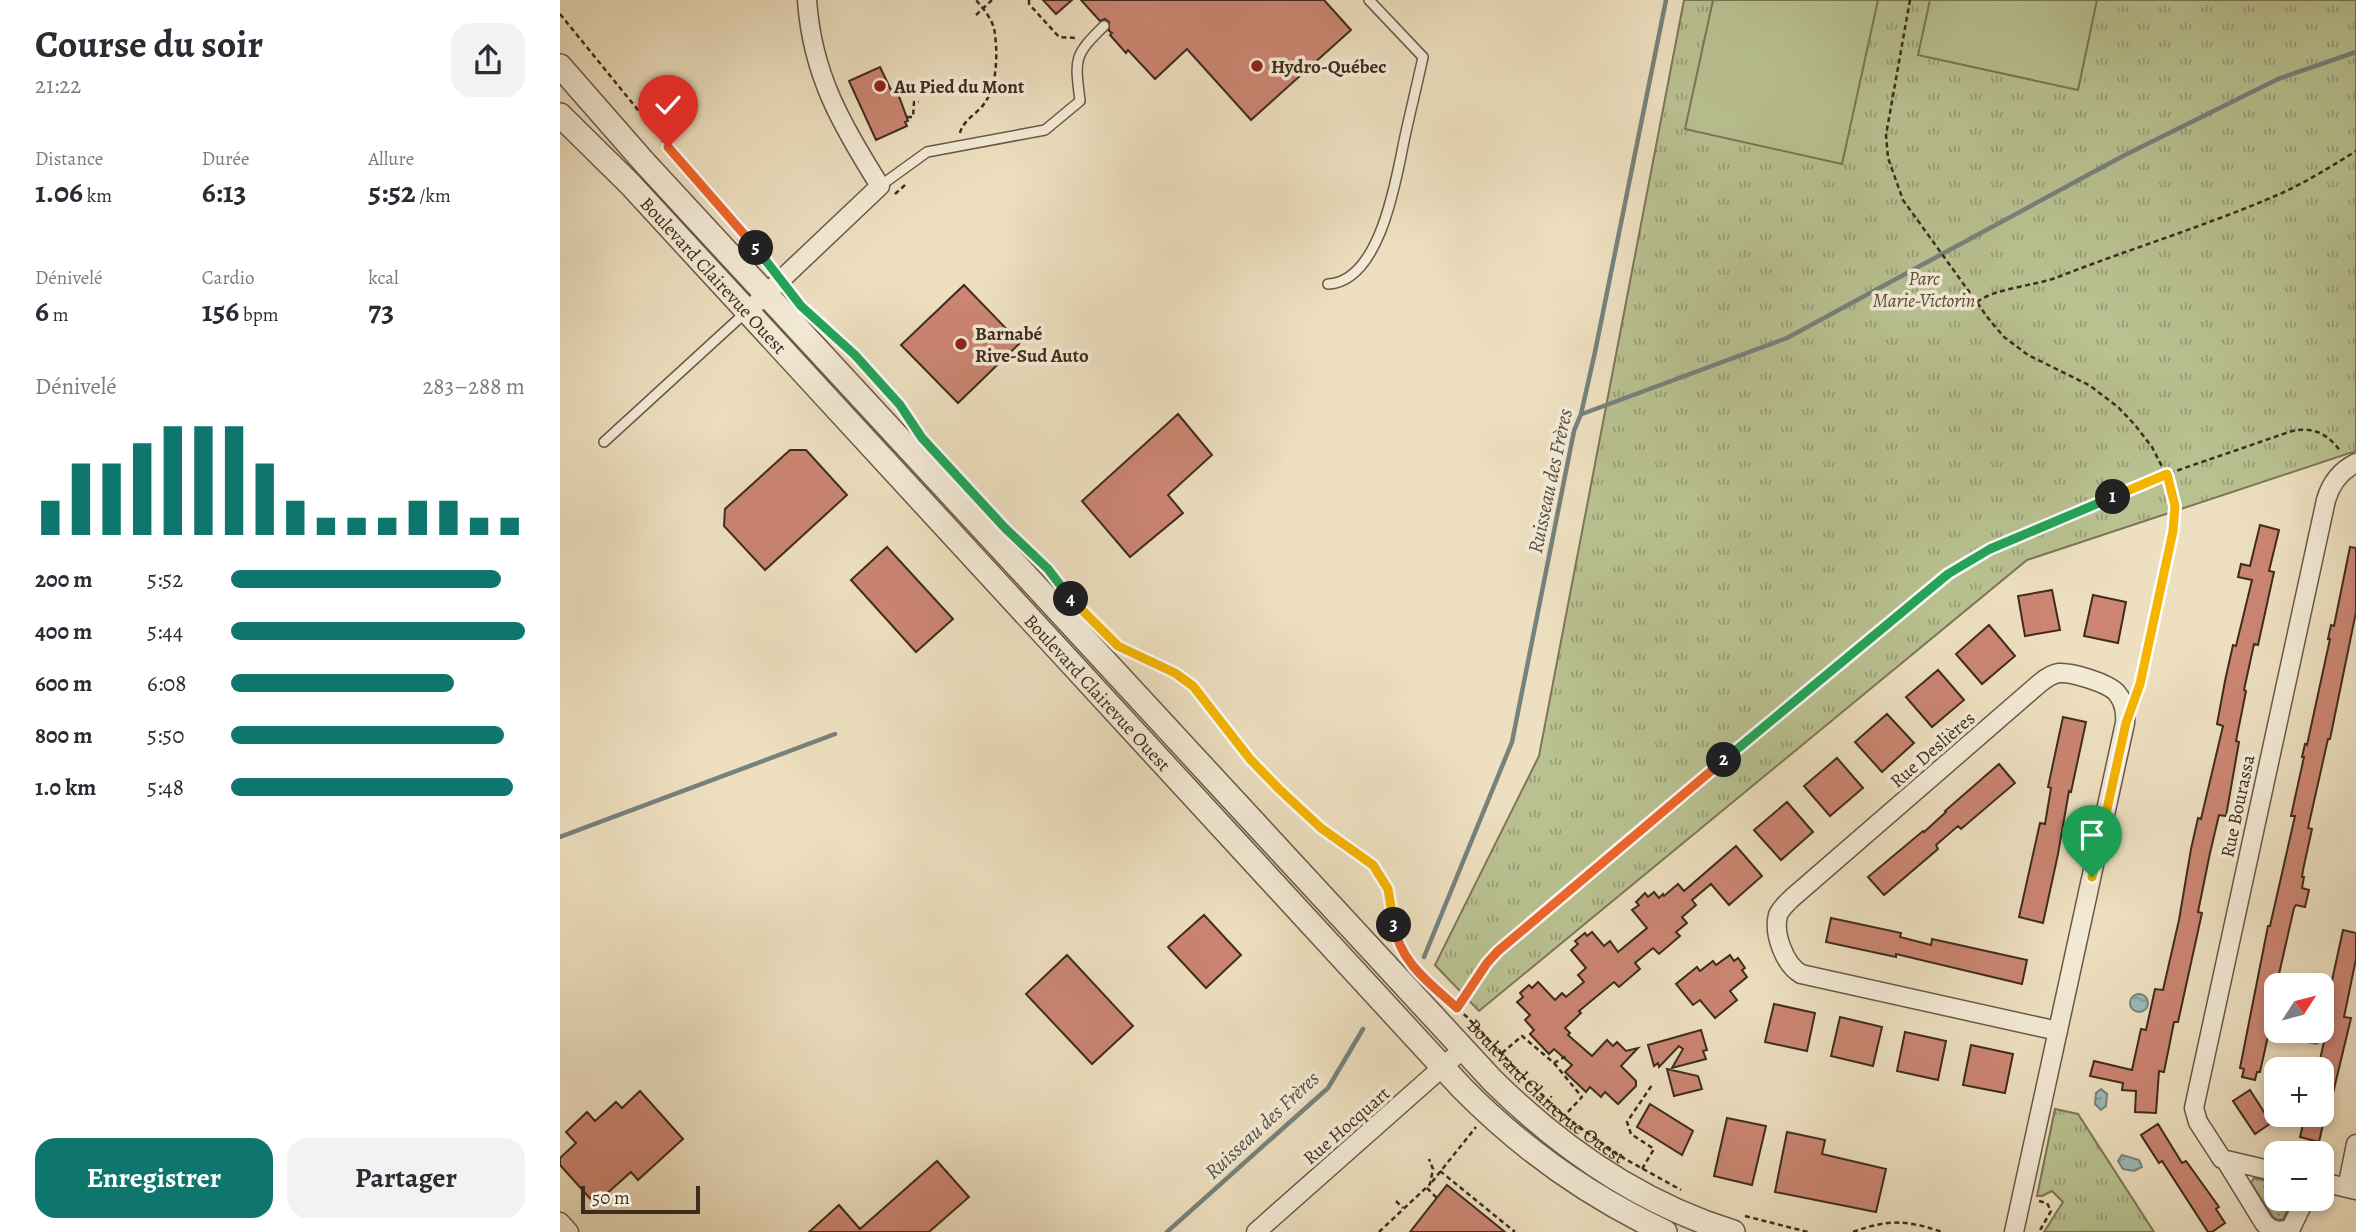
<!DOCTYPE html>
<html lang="fr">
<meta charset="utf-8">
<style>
:root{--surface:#fff;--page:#f2f2f3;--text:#2b2b33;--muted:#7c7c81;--accent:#0f766e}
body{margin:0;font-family:Alegreya,serif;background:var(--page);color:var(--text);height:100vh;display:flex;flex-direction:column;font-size:26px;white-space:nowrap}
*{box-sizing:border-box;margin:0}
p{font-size:23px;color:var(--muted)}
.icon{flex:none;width:38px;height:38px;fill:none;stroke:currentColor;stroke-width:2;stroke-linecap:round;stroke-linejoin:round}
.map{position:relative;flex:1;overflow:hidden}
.drawer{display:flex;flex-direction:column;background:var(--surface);width:560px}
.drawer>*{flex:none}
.needle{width:46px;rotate:54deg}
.buttons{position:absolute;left:1704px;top:973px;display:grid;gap:14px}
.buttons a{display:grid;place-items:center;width:70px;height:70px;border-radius:14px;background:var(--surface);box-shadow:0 4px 10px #0003;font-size:35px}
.scale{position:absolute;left:21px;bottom:18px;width:119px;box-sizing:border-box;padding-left:7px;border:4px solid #3e2c1f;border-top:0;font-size:19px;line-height:24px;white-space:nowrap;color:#3e2c1f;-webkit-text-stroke:5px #f3ead5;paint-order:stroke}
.pin{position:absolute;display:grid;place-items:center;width:60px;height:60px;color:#fff;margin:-72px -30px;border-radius:50% 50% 50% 0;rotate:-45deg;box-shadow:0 0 7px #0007}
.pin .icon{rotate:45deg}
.km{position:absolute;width:35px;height:35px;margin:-18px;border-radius:50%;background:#222;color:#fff;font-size:19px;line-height:35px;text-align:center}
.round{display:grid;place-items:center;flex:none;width:74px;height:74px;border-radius:21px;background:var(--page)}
.headline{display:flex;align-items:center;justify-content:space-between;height:119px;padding:0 35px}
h1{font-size:38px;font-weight:700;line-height:52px}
.figures{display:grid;grid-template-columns:repeat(3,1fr);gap:10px;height:119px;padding:7px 35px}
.figures div{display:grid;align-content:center}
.figures b{font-size:30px;font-weight:700}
.figures small{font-size:19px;font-weight:400}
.figures p{font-size:19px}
.chart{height:196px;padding:14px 35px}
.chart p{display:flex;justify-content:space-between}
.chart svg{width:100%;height:126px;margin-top:7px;stroke:var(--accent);stroke-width:6}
.action{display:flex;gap:14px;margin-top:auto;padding:14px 35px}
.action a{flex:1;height:80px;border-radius:21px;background:var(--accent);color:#fff;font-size:28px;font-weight:700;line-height:80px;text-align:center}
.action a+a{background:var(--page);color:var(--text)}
ul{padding:0 35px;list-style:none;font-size:23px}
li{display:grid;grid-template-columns:112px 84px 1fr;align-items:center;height:52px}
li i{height:18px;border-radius:9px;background:var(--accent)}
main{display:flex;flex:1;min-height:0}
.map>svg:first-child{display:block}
.grass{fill:url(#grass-dots);stroke:#7c7658;stroke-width:2}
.park{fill:url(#park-tufts);stroke:#7c7658;stroke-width:2}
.garden{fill:#b9c191;stroke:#7c7658;stroke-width:2}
.water{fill:url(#water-ripples);stroke:#76827c;stroke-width:2}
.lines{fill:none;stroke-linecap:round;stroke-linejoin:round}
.stream{stroke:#76827c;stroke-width:4.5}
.building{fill:#cb8572;stroke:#3e2c1f;stroke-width:2}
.service-casing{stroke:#6a5947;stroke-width:12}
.minor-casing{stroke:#6a5947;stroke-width:21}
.tertiary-casing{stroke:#6a5947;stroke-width:26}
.path{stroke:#3e2c1f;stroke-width:2.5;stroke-dasharray:5 3.5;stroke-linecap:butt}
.service{stroke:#f3ead5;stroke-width:9}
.minor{stroke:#f3ead5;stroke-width:18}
.tertiary{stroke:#f3ead5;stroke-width:23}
.split-1-casing{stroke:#fff;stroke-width:14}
.split-2-casing{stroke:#fff;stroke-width:14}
.split-3-casing{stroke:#fff;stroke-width:14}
.split-4-casing{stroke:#fff;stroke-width:14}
.split-5-casing{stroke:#fff;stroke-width:14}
.split-6-casing{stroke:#fff;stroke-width:14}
.split-1{stroke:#f5b400;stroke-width:9}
.split-2{stroke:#22a559;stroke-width:9}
.split-3{stroke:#f0652b;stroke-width:9}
.split-4{stroke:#f5b400;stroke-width:9}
.split-5{stroke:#22a559;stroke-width:9}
.split-6{stroke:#f0652b;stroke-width:9}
.poi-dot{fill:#8f2418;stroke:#f3ead5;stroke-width:2.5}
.labels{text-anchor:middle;stroke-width:7;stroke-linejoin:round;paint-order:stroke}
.poi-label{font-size:19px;font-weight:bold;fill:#3e2c1f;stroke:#f3ead5;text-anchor:start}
.street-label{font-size:19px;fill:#3e2c1f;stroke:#f3ead5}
.park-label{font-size:19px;font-style:italic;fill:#574a36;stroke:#f3ead5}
.water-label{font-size:21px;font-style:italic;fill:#555046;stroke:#f3ead5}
</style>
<main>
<section class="drawer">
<div class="headline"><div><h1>Course du soir</h1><p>21:22</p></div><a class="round"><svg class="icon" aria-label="share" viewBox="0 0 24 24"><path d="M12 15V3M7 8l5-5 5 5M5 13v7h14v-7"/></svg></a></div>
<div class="figures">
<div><p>Distance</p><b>1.06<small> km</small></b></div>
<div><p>Durée</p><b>6:13</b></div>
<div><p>Allure</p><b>5:52<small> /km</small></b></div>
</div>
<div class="figures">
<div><p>Dénivelé</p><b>6<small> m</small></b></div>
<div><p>Cardio</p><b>156<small> bpm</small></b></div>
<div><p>kcal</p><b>73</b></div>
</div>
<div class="chart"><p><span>Dénivelé</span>283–288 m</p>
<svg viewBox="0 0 160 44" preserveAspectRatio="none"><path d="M5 44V32M15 44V19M25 44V19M35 44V12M45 44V6M55 44V6M65 44V6M75 44V19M85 44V32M95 44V38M105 44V38M115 44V38M125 44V32M135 44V32M145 44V38M155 44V38"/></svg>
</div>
<ul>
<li><b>200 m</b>5:52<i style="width:92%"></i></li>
<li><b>400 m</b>5:44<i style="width:100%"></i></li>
<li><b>600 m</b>6:08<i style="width:76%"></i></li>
<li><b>800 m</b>5:50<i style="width:93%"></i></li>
<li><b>1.0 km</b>5:48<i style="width:96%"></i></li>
</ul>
<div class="action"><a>Enregistrer</a><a>Partager</a></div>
</section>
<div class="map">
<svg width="1796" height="1232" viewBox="0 0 1796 1232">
<defs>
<pattern id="grass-dots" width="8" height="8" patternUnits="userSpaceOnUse" patternTransform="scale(1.75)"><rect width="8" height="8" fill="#b9c191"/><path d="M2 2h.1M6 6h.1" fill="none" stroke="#989d76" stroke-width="1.8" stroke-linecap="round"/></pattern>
<pattern id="park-tufts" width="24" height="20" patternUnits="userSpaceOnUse" patternTransform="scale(1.75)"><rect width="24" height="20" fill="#b9c191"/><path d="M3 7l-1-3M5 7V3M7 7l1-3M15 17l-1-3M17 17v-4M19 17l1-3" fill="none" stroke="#989d76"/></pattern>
<pattern id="water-ripples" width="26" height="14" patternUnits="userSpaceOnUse" patternTransform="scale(1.75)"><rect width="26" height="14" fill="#9bbbba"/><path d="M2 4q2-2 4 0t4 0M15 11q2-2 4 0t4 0" fill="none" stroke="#809897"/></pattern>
</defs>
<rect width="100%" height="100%" fill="#eddfbf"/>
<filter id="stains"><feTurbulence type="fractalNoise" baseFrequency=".00286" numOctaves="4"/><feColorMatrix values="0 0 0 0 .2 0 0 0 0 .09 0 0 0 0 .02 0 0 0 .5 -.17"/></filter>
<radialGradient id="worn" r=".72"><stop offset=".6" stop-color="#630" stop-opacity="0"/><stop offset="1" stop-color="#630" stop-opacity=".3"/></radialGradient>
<path class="grass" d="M1694 1178 1717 1183V1199H1733L1723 1219 1718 1220 1713 1217 1691 1183Z"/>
<path class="park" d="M1124 0H1796V451L1467 560 919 1011 875 965 979 756Z
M1495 1109 1518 1114 1594 1232H1484L1503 1202 1492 1191 1482 1196H1477Z"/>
<path class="garden" d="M1153 0H1318L1282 164 1125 129Z
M1370 0H1537L1518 90 1358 55Z"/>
<path class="water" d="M1570 1003a9 9 0 1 1 18 0a9 9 0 1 1-18 0Z
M1747 1032 1759 1035 1760 1042 1756 1044 1742 1041V1033Z
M1541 1089 1547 1094 1546 1106 1541 1110 1535 1104 1536 1093Z
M1562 1155 1579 1160 1582 1167 1574 1171 1563 1169 1558 1161Z"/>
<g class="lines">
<path class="stream" d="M1022 414 1227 338 1563 156 1718 79 1796 52
M0 837 275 734
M864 957 952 742 1014 431 1021 414 1035 352 1106 0
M607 1232 768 1088 803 1029"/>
</g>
<path class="building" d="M483 0H512L496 14Z
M521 0H764L791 30 691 120 627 49 595 79 568 50 566 53 550 35 552 33 549 31V22L545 19 540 21Z
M320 67 331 90 336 88 348 121 345 122 347 126 316 140 289 81Z
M404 285 460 343 398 403 341 345Z
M618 414 652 455 608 495 623 513 570 557 522 501Z
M230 450H246L287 495 205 570 164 526 165 509Z
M1700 525 1719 530 1709 571 1714 572 1698 645 1694 644 1684 690 1686 691 1676 741 1679 742 1666 816 1659 815 1650 853 1638 912 1642 913 1618 1022H1614L1604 1072 1599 1071 1596 1113 1575 1112 1576 1091 1562 1090 1563 1083 1530 1076 1534 1061 1572 1070 1581 1029 1586 1030 1595 989 1603 990 1619 920 1631 849 1638 818 1641 819 1663 726 1657 724 1665 681 1673 645 1676 646 1692 580 1678 577 1681 564 1690 566Z
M327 547 393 619 356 652 291 580Z
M1790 547 1796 548V612L1770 739H1768L1748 828 1752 829 1743 870 1742 877H1744L1742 888 1749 890 1745 907 1736 905 1734 908 1714 996H1716L1708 1036 1700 1072H1697L1695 1080 1682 1077 1684 1069 1680 1068 1708 926H1710L1735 816H1731L1744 757H1742L1745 744 1747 745 1770 639H1768L1771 625 1774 626Z
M1492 590 1500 630 1465 636 1458 596Z
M1533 595 1566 602 1558 643 1524 636Z
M1429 625 1455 656 1422 684 1396 654Z
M1378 670 1404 700 1372 727 1346 697Z
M1327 714 1354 743 1322 772 1295 742Z
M1503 717 1526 722 1511 792 1509 791 1498 854 1483 923 1459 917 1480 823 1485 824 1491 788 1488 787Z
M1277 758 1303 788 1270 816 1244 786Z
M1439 764 1455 783 1401 829 1398 826 1376 845 1378 849 1324 895 1308 877 1363 831 1364 832 1386 812 1385 811Z
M1227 802 1253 832 1221 860 1194 830Z
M1176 846 1202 876 1169 905 1151 884 1132 900 1136 905 1122 917 1127 923 1116 932 1120 936 1099 954 1093 948 1075 963 1080 969 1059 987 1054 982 1019 1011 1021 1013 1005 1028 1010 1033 1008 1035 1032 1056 1047 1040 1053 1046 1057 1042 1066 1051 1078 1048 1061 1066 1076 1081V1086L1058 1104 1045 1092 1041 1097 1030 1087 1026 1092 1005 1072 1012 1065 994 1049 989 1054 970 1034 974 1030 965 1020 970 1015 957 1002 963 997 960 993 969 985 972 988 978 982 995 1000 1002 993 1006 997 1024 982 1018 975 1026 968 1011 950 1018 944 1015 941 1025 933 1027 936 1032 932 1044 946 1050 941 1058 952 1087 928 1072 910 1079 905 1076 902 1085 893 1088 897 1094 892 1099 898 1103 894 1104 896 1118 884 1124 891Z
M644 915 681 955 646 988 608 947Z
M1271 918 1341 933 1340 937 1371 945 1372 939 1467 960 1462 984 1336 954V957L1266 942Z
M1783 930 1796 933V959L1784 1017 1791 1018 1768 1114 1762 1113V1069H1758L1771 1009 1766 1008Z
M507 955 573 1026 532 1064 466 994Z
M1170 955 1174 961 1178 958 1185 968 1182 970 1187 977 1170 991 1177 1000 1155 1018 1140 1000 1133 1005 1116 984 1137 967 1140 971 1153 961 1156 965Z
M1214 1004 1255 1013 1247 1051 1205 1042Z
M1280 1017 1322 1027 1313 1066 1271 1056Z
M1141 1030 1147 1050 1143 1051 1146 1059 1112 1068 1123 1049 1119 1046 1099 1067 1098 1063 1094 1066 1088 1045Z
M1345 1032 1386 1041 1378 1080 1337 1071Z
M1411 1045 1453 1054 1445 1093 1403 1085Z
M1107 1069 1138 1076 1142 1089 1114 1096Z
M1690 1090 1711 1123 1695 1134 1673 1101Z
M80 1091 123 1139 78 1180 71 1172 35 1204 0 1165V1158L16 1143 6 1132 27 1112 35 1121 56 1102 62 1108Z
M1090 1104 1133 1131 1122 1155 1077 1127Z
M1745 1115H1765L1759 1142 1740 1137Z
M1167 1118 1206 1126 1192 1185 1154 1176Z
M1598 1124 1622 1163 1626 1161 1659 1207 1656 1209 1665 1223 1652 1232H1648L1602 1161 1599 1163 1581 1135Z
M1227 1132 1265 1140 1262 1154 1326 1169 1316 1212 1215 1192Z
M377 1161 409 1197 369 1232H249L279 1205 300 1229Z
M887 1185 945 1232H850Z"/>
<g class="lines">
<defs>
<path id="service" d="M320 186 367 152 485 130 520 101C515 59 513 56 544 26
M768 284C820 282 836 180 844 141 850 113 857 85 863 57L809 0
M44 442 185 313"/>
<path id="minor" d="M187 312 320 186C281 124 252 74 247 0
M1666 1161 1704 1223C1712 1232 1721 1232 1731 1228L1745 1199
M1717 1172 1662 1159 1638 1122 1634 1108 1766 500C1771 483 1780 471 1796 463
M1762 1182 1796 1190
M1787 1188 1796 1144
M0 1222 9 1232
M696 1232 903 1049
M1454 1232 1565 723C1566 712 1564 701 1556 692 1547 683 1512 672 1499 673 1492 674 1486 678 1480 683L1232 898C1227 903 1221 908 1218 915 1213 934 1225 965 1241 974L1498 1031"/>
<g id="tertiary">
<path d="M0 66 84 162 933 1081C1001 1148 1082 1204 1173 1232"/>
<path id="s2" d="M0 115 70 184 902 1088C961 1148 1028 1196 1105 1232"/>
</g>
</defs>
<use href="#service" class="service-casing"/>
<use href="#minor" class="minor-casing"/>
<use href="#tertiary" class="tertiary-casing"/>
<g class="path">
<path d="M469 0V4L499 37 517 38"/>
<path d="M1350 0 1326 135 1328 158 1343 200 1428 318 1444 337 1468 355 1529 385 1558 407 1575 425 1592 447 1611 484 1615 506 1613 531 1577 694"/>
<path d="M0 14 108 147 211 266"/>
<path d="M416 15 432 0"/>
<path d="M347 117H353L354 102H359"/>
<path d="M400 133C403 120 417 114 424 104 438 85 438 50 434 28 431 18 423 8 416 0"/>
<path d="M335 194 345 185"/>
<path d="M1417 302C1435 288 1475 286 1498 277 1572 248 1649 225 1722 193 1748 181 1772 166 1796 151"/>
<path d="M259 321C286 342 333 390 349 419"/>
<path d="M560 647 607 668 627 681 646 701 690 759 719 789 761 828 813 865 828 889 836 936 843 954"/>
<path id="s1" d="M878 992 907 1017 965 1079 1004 1116 1058 1155 1121 1190"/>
<path d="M897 1008 927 963 949 940 1354 600 1400 566 1443 543 1607 474 1732 431C1754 426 1769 435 1781 452"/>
<path d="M942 1053 962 1036 994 1063 1008 1055"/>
<path d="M994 1063 1022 1097 1004 1116"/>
<path d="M1082 1169 1094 1149 1071 1134 1067 1122 1092 1085"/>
<path d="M880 1171 955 1232"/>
<path d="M872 1182 916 1127"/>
<path d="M867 1188 877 1198"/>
<path d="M836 1201 843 1208"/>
<path d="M1479 1201 1487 1203 1491 1211 1479 1232"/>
<path d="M1185 1216 1248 1232"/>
<path d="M819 1232 870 1184 873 1169 869 1159"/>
<path d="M1293 1232C1328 1219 1347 1220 1382 1232"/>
</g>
<use href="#service" class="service"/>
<use href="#minor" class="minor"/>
<use href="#tertiary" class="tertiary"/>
</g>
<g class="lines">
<defs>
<path id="split-1" d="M1532 877 1566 723 1580 684 1613 531 1615 506 1607 474 1553 497"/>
<path id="split-2" d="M1164 760 1388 574 1430 549 1553 497"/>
<path id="split-3" d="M834 925C840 963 871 984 897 1008L927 963 938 951 1164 760"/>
<path id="split-4" d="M511 599 558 646 615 673 633 686 690 759 719 789 761 828 813 865 828 889 834 925"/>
<path id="split-5" d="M196 248 241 306 295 355 340 405 362 438 445 528 488 569 511 599"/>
<path id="split-6" d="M108 147 196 248"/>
</defs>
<use href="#split-1" class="split-1-casing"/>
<use href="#split-2" class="split-2-casing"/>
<use href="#split-3" class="split-3-casing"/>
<use href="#split-4" class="split-4-casing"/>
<use href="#split-5" class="split-5-casing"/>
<use href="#split-6" class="split-6-casing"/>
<use href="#split-1" class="split-1"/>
<use href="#split-2" class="split-2"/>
<use href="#split-3" class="split-3"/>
<use href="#split-4" class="split-4"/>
<use href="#split-5" class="split-5"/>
<use href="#split-6" class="split-6"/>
</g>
<g class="poi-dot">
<circle cx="697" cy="66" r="7"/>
<circle cx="320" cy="86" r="7"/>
<circle cx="401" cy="344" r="7"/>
</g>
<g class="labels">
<g class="poi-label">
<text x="711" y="73">Hydro-Québec</text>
<text x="334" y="93">Au Pied du Mont</text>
<text x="415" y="340">Barnabé<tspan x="415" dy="22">Rive-Sud Auto</tspan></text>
</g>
<g class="street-label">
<text dy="7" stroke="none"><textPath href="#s2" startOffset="222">Boulevard Clairevue Ouest</textPath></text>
<text dy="7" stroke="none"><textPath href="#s2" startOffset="789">Boulevard Clairevue Ouest</textPath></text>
<text transform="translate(1372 749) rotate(-41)" y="7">Rue Deslières</text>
<text transform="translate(1677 806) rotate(-78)" y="7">Rue Bourassa</text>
<text dy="7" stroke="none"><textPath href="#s1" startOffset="147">Boulevard Clairevue Ouest</textPath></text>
<text transform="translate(786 1125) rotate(-41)" y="7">Rue Hocquart</text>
</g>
<g class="park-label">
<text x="1364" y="285">Parc<tspan x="1364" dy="22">Marie-Victorin</tspan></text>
</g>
<g class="water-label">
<text transform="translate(990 481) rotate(-78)" y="7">Ruisseau des Frères</text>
<text transform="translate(702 1125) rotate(-43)" y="7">Ruisseau des Frères</text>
</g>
</g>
<rect width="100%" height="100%" filter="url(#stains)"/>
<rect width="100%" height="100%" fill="url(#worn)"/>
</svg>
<div class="buttons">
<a><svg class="needle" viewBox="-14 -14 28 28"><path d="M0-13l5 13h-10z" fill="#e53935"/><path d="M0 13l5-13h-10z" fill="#7c7c81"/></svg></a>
<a>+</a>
<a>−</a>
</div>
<div class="scale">50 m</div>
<div class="pin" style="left:1532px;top:877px;background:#1e9e55"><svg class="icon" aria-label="arrive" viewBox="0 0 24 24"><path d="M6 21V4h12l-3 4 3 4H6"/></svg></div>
<div class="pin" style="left:108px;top:147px;background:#d93025"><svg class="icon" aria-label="check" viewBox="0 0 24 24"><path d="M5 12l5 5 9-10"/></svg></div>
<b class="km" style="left:1553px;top:497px">1</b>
<b class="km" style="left:1164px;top:760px">2</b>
<b class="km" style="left:834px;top:925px">3</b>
<b class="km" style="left:511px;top:599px">4</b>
<b class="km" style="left:196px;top:248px">5</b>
</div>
</main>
